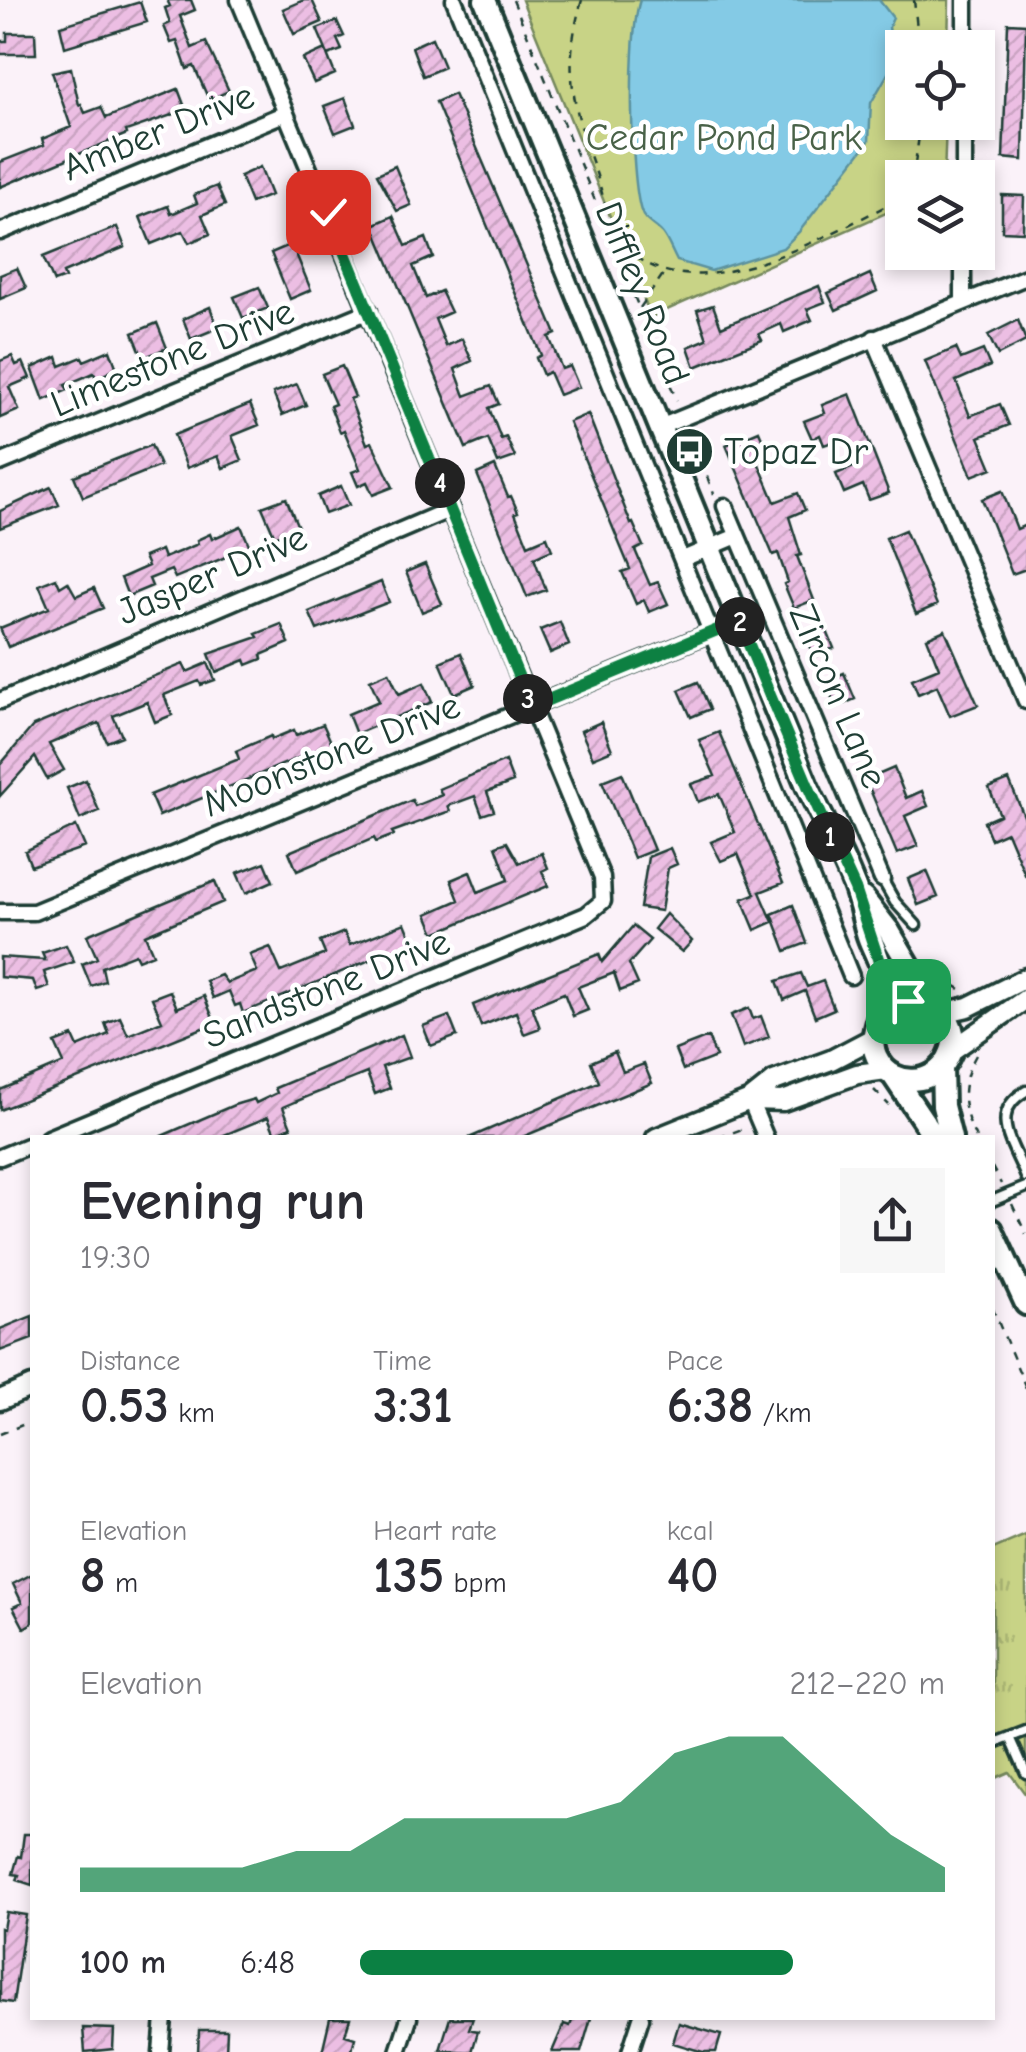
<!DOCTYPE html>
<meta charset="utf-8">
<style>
:root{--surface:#fff;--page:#f7f7f7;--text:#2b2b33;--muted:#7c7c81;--accent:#0b8043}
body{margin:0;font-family:"Comic Neue",sans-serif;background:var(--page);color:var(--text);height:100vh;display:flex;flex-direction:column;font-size:38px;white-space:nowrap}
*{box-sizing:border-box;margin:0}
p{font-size:32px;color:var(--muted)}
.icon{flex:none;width:55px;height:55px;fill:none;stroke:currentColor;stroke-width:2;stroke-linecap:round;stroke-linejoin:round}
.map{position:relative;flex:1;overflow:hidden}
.drawer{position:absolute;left:30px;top:1135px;width:965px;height:885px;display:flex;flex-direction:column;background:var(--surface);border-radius:0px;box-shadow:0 5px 15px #0003}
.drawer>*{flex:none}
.tools{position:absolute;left:885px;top:30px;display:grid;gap:20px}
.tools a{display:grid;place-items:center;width:110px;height:110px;border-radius:0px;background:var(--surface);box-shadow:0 5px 15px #0003;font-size:50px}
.pin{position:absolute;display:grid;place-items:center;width:85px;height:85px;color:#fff;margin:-42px;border-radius:20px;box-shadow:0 5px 15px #0006}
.km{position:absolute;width:50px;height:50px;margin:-25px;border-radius:50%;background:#222;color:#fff;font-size:28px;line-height:50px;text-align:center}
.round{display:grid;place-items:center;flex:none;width:105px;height:105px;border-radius:0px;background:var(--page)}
.overview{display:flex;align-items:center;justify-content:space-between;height:170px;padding:0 50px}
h1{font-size:55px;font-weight:800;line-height:75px}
.figures{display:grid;grid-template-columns:repeat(3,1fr);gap:15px;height:170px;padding:10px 50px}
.figures div{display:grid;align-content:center}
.figures b{font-size:50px;font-weight:800}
.figures small{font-size:28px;font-weight:400}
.figures p{font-size:28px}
.chart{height:280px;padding:20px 50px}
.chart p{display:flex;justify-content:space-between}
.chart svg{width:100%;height:180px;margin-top:10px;fill:var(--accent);opacity:.7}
ul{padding:0 50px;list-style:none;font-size:32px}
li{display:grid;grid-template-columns:160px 120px 1fr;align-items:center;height:75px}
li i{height:25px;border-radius:12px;background:var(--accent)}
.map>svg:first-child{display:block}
.grass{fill:url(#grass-tufts);stroke:#74885d;stroke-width:2.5}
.green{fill:#c8d386;stroke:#74885d;stroke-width:2.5}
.water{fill:#84cae5;stroke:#5c929e;stroke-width:2.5}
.building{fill:url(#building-hatch);stroke:#1f3d34;stroke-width:2.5}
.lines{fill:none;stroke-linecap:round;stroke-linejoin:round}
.service-casing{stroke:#1f3d34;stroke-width:15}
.minor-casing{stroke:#1f3d34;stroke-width:21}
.tertiary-casing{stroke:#1f3d34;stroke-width:25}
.secondary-casing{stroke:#1f3d34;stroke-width:28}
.path{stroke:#1f3d34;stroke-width:2.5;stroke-dasharray:8 8;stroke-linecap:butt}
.service{stroke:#fff;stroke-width:8}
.minor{stroke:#fff;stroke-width:14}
.tertiary{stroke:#fff;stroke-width:18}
.secondary{stroke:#fff;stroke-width:20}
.route-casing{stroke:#fff;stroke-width:20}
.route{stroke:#0b8043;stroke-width:12}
.labels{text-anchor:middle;stroke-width:9;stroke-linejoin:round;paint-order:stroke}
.street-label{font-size:38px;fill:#1f3d34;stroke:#fff}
.park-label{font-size:38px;fill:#496248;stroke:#fff}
.poi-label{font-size:38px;fill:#1f3d34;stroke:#fff;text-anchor:start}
</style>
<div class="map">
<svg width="1026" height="2052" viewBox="0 0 1026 2052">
<defs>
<pattern id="grass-tufts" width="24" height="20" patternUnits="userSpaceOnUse" patternTransform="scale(2.5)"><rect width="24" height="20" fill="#c8d386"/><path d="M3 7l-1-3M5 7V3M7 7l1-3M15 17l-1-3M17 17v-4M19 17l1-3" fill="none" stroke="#abb674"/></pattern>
<pattern id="building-hatch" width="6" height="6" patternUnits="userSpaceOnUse" patternTransform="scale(2.5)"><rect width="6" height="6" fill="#ecbee3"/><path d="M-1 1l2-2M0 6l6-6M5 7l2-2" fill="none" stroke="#caa4c3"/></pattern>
</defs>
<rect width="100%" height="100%" fill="#fbf2f9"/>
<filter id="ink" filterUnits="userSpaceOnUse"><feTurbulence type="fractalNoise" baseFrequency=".01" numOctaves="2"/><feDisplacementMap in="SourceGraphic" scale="20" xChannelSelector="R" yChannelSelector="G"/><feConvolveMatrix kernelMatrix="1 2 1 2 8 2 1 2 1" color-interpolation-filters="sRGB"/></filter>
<g filter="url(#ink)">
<path class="grass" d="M1026 1535V1795L1009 1772 993 1779V1549Z"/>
<path class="green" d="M522 0H949L948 47 902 48V122L946 123 944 177 902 178V206L651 317Z"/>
<path class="water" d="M640 0H879L893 18 889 27 894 63 871 103 869 141 799 232 783 248 711 271 677 261C672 252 668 240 662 233 655 225 644 222 641 211 630 176 628 34 640 0Z"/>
<path class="building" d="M167 0H191L195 10 180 16 192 48 206 42 229 91 209 100 194 66 187 69 177 41 171 43 164 26 170 23 165 8 170 6Z
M304 0H312L322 22 294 34 283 9Z
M140 2 147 22 65 47 60 26Z
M337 21 344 36 337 39 342 50 328 55 317 29Z
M1008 23 1026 24 1023 160 1003 158Z
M7 33H35L36 54H0V41H7Z
M432 38 444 67 423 76 412 47Z
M325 49 335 74 314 83 303 59Z
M71 68 79 105 81 104 85 113 101 107 106 118 178 89 186 110 126 131 127 134 0 187V162L44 145 42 139 71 127 52 72Z
M454 94 556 334 549 337 562 369 570 366 579 387 559 395 549 372 543 375 536 358 541 355 436 102Z
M345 98 355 125 335 133 324 106Z
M395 166 411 205 397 211 377 174Z
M260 167 271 195 251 203 240 176Z
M217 186 225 205 202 215 210 234 189 243 183 231 151 244 140 217 168 206 171 214 197 203 194 195Z
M1002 195 1024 196 1023 232 1002 231Z
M393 216 406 246 426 238 433 257 413 266 426 298 441 291 451 312 435 319 446 346 462 339 472 361 455 369 465 396 491 386 499 404 489 408 501 439 506 437 515 457 498 463 488 439 466 448 373 225Z
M117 227 125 247 63 273 65 278 54 282 43 257Z
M292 244 311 290 290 299 271 253Z
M17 268 26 288 0 299V275Z
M870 274 877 291 836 310 828 293Z
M819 286 825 302 807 309 812 320 784 332 781 324 759 334 762 340 695 367 688 347 707 339 697 310 713 305 721 327Z
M259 287 268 308 243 318 234 297Z
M210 307 218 328 191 339 183 319Z
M1018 320 1026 341 998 355 988 335Z
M157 323 167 348 143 358 133 333Z
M956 348 961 359 983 350 990 366 956 381 970 416 1000 404 1009 425 979 437 992 468 972 476 925 361Z
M110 350 117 369 96 378 94 373 65 385 68 390 44 400 32 368 57 357 60 366 82 357 84 361Z
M12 356 16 365 23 362 30 378 9 387 19 410 0 418V361Z
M342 366 355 397 350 399 367 444 372 442 393 487 373 495 367 482 358 486 352 472 360 469 344 430 340 432 330 406 335 404 322 374Z
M297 384 306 405 282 415 273 393Z
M850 394 889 493 869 500 863 485 844 493 836 474 856 466 844 438 824 445 820 435 812 439 804 421 825 413 822 405Z
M250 404 259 425 232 436 242 460 223 468 218 456 187 468 174 435Z
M588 414 631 524 633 523 643 546 635 550 650 585 658 582 668 604 649 612 644 600 636 604 622 572 630 569 569 422Z
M759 431 770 457 758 462 775 502 798 493 805 510 789 517 801 555 797 556 814 600 794 608 784 584 788 582 778 553 773 555 726 445Z
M151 445 160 466 83 497 74 476Z
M495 466 508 497 511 496 518 512 515 513 528 545 547 537 552 550 534 558 546 590 527 597 477 474Z
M341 486 349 505 325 514 318 496Z
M51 487 59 505 0 528V511Z
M1002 491 1017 529 1026 525V569L1012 574 982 499Z
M286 498 298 527 275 537 262 507Z
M241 526 250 547 175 578 171 570 149 579 152 586 128 596 121 578 148 566 144 557 161 550 164 558 198 544 197 540 210 534 212 539Z
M905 530 937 605 916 614 886 538Z
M425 564 442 604 422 612 406 572Z
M56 578 60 587 68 582 76 596 94 588 103 608 8 647 0 628 49 608 39 585Z
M381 582 389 602 317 630 309 612Z
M560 622 569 645 550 653 540 630Z
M281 624 289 643 261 655 262 659 247 665 245 660 216 672 209 654 258 637 256 634Z
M825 626 834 648 814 657 805 634Z
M945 630 978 705 950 716 937 686 918 694 912 679 939 668 927 638Z
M461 653 475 685 454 694 440 662Z
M208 663 215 680 201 685 199 681 164 695 172 715 155 722 147 702 113 716 122 736 107 742 99 723 49 744 64 770 47 779 35 757 0 796V765L33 726 183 664 187 672Z
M389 672 399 694 424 683 432 702 356 734 348 714 379 701 370 680Z
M844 673 855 699 836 707 825 681Z
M698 682 710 709 691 717 679 690Z
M601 722 612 750 593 758 581 731Z
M323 724 332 744 159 816 150 795 239 759 236 751 271 736 272 739 294 730 296 735Z
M719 732 783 883 760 892 773 922 755 930 742 899 755 894 738 854 721 861 711 842 735 832 719 794 698 802 691 784 715 776 699 740Z
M505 761 513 782 487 792 494 811 482 815 475 796 448 806 450 811 392 832 394 835 376 842 374 838 297 871 289 852 412 800 415 806 442 795 439 789Z
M894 768 906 798 922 791 928 806 905 816 918 846 897 854 866 780Z
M622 773 654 850 634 858 602 781Z
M86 780 99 811 80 819 67 788Z
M1009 780 1026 821V877L1007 832 991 839 984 822 1000 815 989 788Z
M76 826 85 847 31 866 25 851Z
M507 842 519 863 542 853 548 868 542 871 548 886 435 933 427 914 459 900 451 880 470 872 478 892 508 880 496 846Z
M670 848 677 864 668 868 661 911 640 908 648 857Z
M265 862 273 881 246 893 237 873Z
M927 871 938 897 918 905 908 879Z
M215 881 223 902 145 935 153 954 138 960 135 954 102 967 105 981 91 986 82 964 97 958 87 935Z
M793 905 807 943 786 951 772 914Z
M666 914 692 941 682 952 654 929Z
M405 923 413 942 243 1013 240 1004 235 1006 229 991 213 998 206 981 221 975 227 983 257 971 250 955 270 947 281 972 325 954 320 942 344 932 350 945Z
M633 926 650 940 629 964 638 984 620 991 614 973 578 987 588 1010 573 1016 564 993 532 1006 540 1028 524 1034 516 1012 481 1026 473 1005 599 954 602 962Z
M66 945 74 962 44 972 49 987 37 991 33 980 0 977V957L45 960 42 953Z
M801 973 807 987 823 981 834 1009 815 1017 805 991 784 1000 777 981Z
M170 991 177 1008 204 996 215 1023 0 1110V1090L64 1063 55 1043 73 1036 78 1047 109 1034 105 1023 120 1017 128 1035 162 1021 152 998Z
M749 1008 753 1019 761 1016 769 1037 743 1047 731 1015Z
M449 1016 457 1036 431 1046 423 1026Z
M402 1035 410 1057 382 1067 390 1088 375 1094 367 1073 309 1096 283 1107 291 1127 275 1134 268 1117 217 1138H157L234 1105 254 1099 256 1103 277 1093 275 1088Z
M708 1037 716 1057 683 1070 675 1050Z
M615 1052 623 1072 644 1064 652 1083 520 1138H469L599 1082 591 1062Z
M32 1316V1339L0 1351V1329Z
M32 1574V1623L24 1628 13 1607 22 1603 13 1584Z
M24 1834H32V1885L17 1880 19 1875 13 1874 18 1856 21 1857Z
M6 1912 26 1915 13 2003 0 2001V1928L3 1929Z
M330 2018H350L345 2035 355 2038 351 2052H322Z
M450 2018H473L469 2029 478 2031 472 2052 440 2050Z
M573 2018H591L581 2052H552L564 2024 570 2026Z
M679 2023 721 2035 716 2052H703L673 2043Z
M83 2028 114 2029 113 2049 85 2052Z
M199 2030H227L226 2052H198Z"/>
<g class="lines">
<defs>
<path id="service" d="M882 879 895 902 916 925
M1026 1091C987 1113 1013 1144 1026 1177
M992 1201 1026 1187
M1010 1737 1026 1773
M992 1744 1026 1731"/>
<path id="minor" d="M454 0 851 976
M965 48V0
M964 178V122
M0 232 286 113
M963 301V252
M874 338 1026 701
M660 427 1026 277
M0 463 369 311
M725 506 882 879
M683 559 737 536
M0 701 451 509
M0 912H34L739 621
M750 1100 766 1138
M48 1138 586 915 603 901 602 877 239 0
M0 1157 32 1144
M161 2052 164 2018
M398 2052 409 2018
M630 2052 641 2018"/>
<path id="tertiary" d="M942 1013 968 1007 1026 978
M951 1051 1026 999
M750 1100 783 1101 857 1074 886 1070
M656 1138 750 1100 774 1081 831 1060 873 1038
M0 1400 32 1386"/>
<path id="secondary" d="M485 0 807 786C823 821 844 856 856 891 861 906 863 921 868 936 873 951 882 963 885 979 889 1007 862 1035 879 1061 895 1088 934 1085 948 1058 972 1014 910 979 878 1021
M863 898 889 931 933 1006
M942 1068 943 1106 951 1138
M892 1074 935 1138
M992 1230 1026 1304"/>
</defs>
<use href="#service" class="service-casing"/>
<use href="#minor" class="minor-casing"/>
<use href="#tertiary" class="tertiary-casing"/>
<use href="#secondary" class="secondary-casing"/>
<path class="path" d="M513 0 677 401
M582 0C562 67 573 106 595 170 602 189 605 211 614 228 667 331 824 236 894 202L902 192
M914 0 919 48
M913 178 921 122
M640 308 664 273
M689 432 714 494
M939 977 962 990
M976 1055C959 1085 961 1108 976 1138
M874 1090 889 1105
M718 1138 745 1128
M992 1167 1001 1184
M1012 1204 1026 1234
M992 1307 1026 1388
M0 1434 32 1421"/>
<use href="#service" class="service"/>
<use href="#minor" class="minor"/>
<use href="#tertiary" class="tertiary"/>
<use href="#secondary" class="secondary"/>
</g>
</g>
<g class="lines" filter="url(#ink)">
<defs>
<path id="route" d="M328 212 531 707 739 621 808 786 855 889 886 983 878 1022 886 1011 908 1001"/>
</defs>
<use href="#route" class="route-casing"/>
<use href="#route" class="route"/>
</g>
<defs>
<symbol id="bus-disc" viewBox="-11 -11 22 22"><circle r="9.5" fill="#1f3d34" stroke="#fff"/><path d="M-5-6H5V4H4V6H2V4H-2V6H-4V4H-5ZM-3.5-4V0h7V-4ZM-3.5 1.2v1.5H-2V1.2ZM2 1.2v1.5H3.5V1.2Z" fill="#fff"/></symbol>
</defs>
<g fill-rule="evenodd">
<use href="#bus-disc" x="662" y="424" width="55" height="55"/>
</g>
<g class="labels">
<g class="street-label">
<text transform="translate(158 131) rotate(-22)" y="13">Amber Drive</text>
<text transform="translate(643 293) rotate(68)" y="13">Diffley Road</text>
<text transform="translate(172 357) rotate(-22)" y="13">Limestone Drive</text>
<text transform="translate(212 574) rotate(-23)" y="13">Jasper Drive</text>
<text transform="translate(839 696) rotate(67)" y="13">Zircon Lane</text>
<text transform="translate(331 754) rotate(-22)" y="13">Moonstone Drive</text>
<text transform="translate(326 988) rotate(-22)" y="13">Sandstone Drive</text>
</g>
<g class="park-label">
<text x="724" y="150">Cedar Pond Park</text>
</g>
<g class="poi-label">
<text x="724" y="464">Topaz Dr</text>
</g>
</g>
</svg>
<div class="tools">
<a><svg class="icon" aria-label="locate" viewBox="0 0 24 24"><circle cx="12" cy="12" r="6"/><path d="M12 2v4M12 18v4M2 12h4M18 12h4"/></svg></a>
<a><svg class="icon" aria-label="layers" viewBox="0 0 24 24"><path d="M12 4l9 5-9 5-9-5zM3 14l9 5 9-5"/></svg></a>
</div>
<div class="pin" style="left:908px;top:1001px;background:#1e9e55"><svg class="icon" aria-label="arrive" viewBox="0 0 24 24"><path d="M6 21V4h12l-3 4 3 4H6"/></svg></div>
<div class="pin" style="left:328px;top:212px;background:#d93025"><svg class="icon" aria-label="check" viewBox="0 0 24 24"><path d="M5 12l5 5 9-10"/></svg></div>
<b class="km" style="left:830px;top:837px">1</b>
<b class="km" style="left:740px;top:622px">2</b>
<b class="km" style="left:528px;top:699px">3</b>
<b class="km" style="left:440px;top:483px">4</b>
<section class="drawer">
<div class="overview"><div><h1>Evening run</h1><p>19:30</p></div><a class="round"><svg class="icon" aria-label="share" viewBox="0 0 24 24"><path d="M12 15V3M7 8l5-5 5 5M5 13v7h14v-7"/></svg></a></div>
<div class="figures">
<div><p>Distance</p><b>0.53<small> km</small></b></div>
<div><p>Time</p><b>3:31</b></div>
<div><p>Pace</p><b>6:38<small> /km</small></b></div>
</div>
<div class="figures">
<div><p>Elevation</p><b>8<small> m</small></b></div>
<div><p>Heart rate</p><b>135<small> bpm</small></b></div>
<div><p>kcal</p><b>40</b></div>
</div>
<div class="chart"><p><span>Elevation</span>212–220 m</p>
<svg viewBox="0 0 160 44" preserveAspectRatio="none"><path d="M0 44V38L10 38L20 38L30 38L40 34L50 34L60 26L70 26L80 26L90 26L100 22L110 10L120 6L130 6L140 18L150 30L160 38V44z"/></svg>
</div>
<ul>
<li><b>100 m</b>6:48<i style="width:74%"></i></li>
</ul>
</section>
</div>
